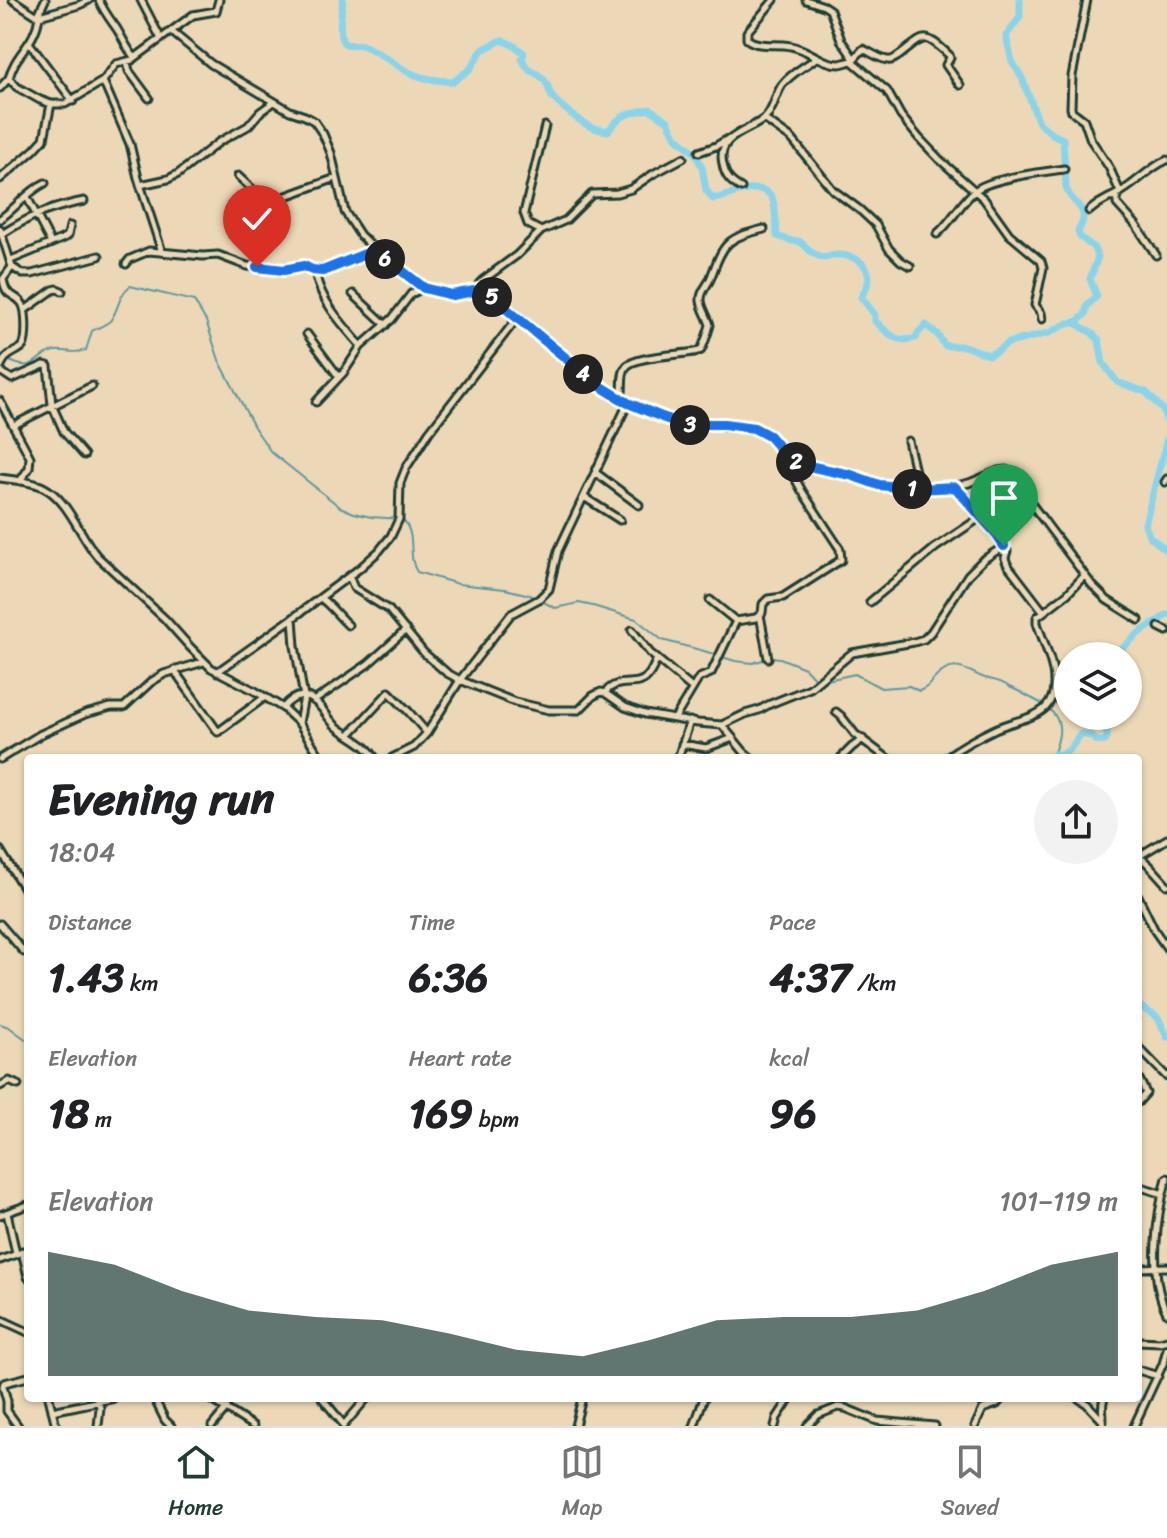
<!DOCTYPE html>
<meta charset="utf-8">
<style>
:root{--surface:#fff;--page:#f2f2f2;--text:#202124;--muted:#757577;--line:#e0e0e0;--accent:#1f3d34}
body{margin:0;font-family:Sriracha,sans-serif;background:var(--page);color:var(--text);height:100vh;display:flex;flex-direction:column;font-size:30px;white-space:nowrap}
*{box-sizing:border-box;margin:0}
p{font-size:26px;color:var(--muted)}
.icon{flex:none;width:44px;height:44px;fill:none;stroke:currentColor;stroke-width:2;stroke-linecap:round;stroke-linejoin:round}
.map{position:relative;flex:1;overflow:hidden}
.side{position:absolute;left:24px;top:754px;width:1118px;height:648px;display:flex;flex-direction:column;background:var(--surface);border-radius:8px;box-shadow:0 2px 6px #0004}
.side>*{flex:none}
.tools{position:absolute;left:1054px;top:642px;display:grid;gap:16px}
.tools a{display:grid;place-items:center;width:88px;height:88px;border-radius:50%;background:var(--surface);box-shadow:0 2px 6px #0004;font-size:40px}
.pin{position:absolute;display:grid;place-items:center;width:68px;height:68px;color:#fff;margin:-82px -34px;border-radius:50% 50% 50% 0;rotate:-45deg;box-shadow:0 0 8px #0007}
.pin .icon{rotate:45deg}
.km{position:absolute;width:40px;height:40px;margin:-20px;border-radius:50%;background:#222;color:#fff;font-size:22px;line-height:40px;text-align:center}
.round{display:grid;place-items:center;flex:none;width:84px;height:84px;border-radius:42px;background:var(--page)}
.headline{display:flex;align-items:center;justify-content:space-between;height:136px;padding:0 24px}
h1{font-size:44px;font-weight:700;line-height:60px}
.metrics{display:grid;grid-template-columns:repeat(3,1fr);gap:12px;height:136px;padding:8px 24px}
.metrics div{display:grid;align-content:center}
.metrics b{font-size:40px;font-weight:700}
.metrics small{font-size:22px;font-weight:400}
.metrics p{font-size:22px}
.chart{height:224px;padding:16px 24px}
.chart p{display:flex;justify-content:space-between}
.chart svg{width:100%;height:144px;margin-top:8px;fill:var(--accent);opacity:.7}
.tab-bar{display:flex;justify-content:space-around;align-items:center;height:112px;border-top:2px solid var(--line);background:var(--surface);font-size:22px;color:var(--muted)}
.tab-bar a{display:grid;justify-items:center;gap:4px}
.tab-bar .on{color:var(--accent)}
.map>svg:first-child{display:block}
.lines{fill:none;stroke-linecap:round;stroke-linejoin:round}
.stream{stroke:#5f98a2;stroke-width:2}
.river{stroke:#8ad4eb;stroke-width:7}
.street-casing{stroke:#1f3d34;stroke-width:11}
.street{stroke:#ecd8b6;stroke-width:5}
.route-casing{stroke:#fff;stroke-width:16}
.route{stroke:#1a73e8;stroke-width:10}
</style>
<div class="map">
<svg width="1167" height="1426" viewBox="0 0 1167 1426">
<rect width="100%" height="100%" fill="#ecd8b6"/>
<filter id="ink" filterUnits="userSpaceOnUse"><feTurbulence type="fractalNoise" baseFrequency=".0125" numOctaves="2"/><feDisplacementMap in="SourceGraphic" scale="16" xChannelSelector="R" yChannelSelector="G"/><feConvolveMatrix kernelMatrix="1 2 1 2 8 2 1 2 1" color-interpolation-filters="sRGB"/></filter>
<g filter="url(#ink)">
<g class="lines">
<path class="stream" d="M8 360C37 375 34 354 55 351 65 349 73 355 86 350L92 331C98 328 105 325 110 321 119 310 118 295 130 286L194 301 206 321 219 360 254 427 271 452 340 507 354 513 371 517 402 519C418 535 406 555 417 572L458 584 505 589 530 595 555 608 579 603 593 606 636 619 662 640 704 651 735 661 753 663 766 659
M771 657 780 658 805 668 818 682 855 674 881 688 909 686 919 691C927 688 929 685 934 679 951 661 961 667 980 676 990 681 1000 679 1009 687 1018 690 1025 695 1033 699 1062 713 1065 728 1052 757
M0 1024 9 1027 28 1041"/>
<path class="river" d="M343 0C342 9 337 36 344 43 350 47 356 43 362 45 378 51 391 62 405 70 420 79 437 80 453 82L470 69 482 50 502 40 515 46 524 53 522 59C530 76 536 69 545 81 549 86 549 94 553 98 559 105 582 123 589 126 595 129 602 130 608 131 622 113 629 113 650 109L668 121 676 137 695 153 702 167 706 190 713 199C729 197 762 178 772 198 776 206 776 227 777 236L792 241H799C810 249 809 254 825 258 841 251 867 257 869 278 869 284 864 292 861 297L875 315V321C890 334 895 344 916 338L918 333 926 325 937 334 945 346H964L989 355 997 351 1008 343 1049 333 1068 323H1075L1092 333 1099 340 1103 363 1117 382 1146 392 1163 410 1167 422
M1020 0V17L1006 36 1012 61 1022 78 1039 123 1054 135 1063 139 1066 188C1072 206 1093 207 1078 231L1080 237 1093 247 1098 257 1090 279 1097 296 1087 306 1085 315 1075 323
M1167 439 1145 524 1149 536 1167 551
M1114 656 1139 633 1167 615
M1051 758 1055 754C1070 756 1072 744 1081 734L1091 736C1095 741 1098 742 1105 741L1107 736V731L1096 719 1097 716
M1138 1005 1158 1018 1167 1037"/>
<defs>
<path id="street" d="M13 0 39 17C35 45 15 53 9 78L17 87 40 100 51 104H65L103 81 116 64 132 60 193 15 216 11 219 0
M99 0C104 12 110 19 117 29 123 39 127 49 135 58
M141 0 161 39
M774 0 747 32V39C759 48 776 43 791 46 808 49 822 64 840 64 841 64 851 61 852 61L887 91 901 116 919 138 939 159 984 199 1009 234 1041 261 1043 268 1035 305 1041 313 1042 319
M806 0 824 6 830 10 841 40 854 59
M1087 0 1072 76 1071 108 1072 111 1084 120 1091 140 1109 167 1120 192
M38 15 45 0
M39 16 79 5 89 0
M172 32 211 64 290 111 305 116 314 121 323 134 331 153 345 212 360 235 375 250 424 288 452 295 480 290 503 304 557 349 577 369 597 384 628 403 681 424H711L754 428 769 436 790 460 804 465 851 475 890 487 947 488 969 483 998 471 1006 470 1092 585 1107 600 1139 620
M30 44 73 101
M852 61 863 49C870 52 881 60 888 60 893 61 895 58 900 55 925 36 923 31 949 55L950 58 946 65 960 85
M127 62 129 71 149 98
M103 81 130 144 138 178 162 252
M0 88 9 78
M764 119 792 139 833 190 860 210 876 225 889 249 901 261 910 266
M699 152 716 146 728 139
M238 176 267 203 336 178
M0 179 34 150 44 139 51 104
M140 185 168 179 178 174 219 142 248 126 260 112 274 102
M741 188C730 182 725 176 723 164 716 135 749 132 765 118 774 110 775 95 782 85 791 73 805 67 816 58
M1117 195V204L1136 225 1156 255
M27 197 51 243
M1089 211C1102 200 1104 201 1117 194 1135 185 1148 168 1167 160
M0 219C16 208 28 191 45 183
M0 229 12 267 3 279C6 298 12 292 21 302 27 308 27 339 23 346 19 351 12 352 7 357 4 359 2 364 0 367
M541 231 528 224 524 213 545 126
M2 234C32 215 49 208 84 201
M937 234C952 222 961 201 976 190 992 178 1042 172 1064 169
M11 260 64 238 68 235 70 226
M126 264 130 259 149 251 203 256 218 255 247 266 284 270 304 266 319 271 375 250
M12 267 23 274H32L99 256
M319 271 316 276C322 303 344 326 361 346
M480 290 479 284 483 280 517 255 541 231 566 220 592 194 617 193 631 189 653 174 683 158
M353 294 386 325
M25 310 53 290 57 289 62 291
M307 334 339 377
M0 371 12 379 44 365 48 366 52 405 64 432 84 455
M621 399C624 389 620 375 626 367 635 354 696 355 701 350 704 344 708 332 710 325 708 317 702 309 701 301 700 291 708 286 711 277 724 242 727 238 764 229
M0 401 30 457 29 468 20 481
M316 402 344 372 361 346 392 319 411 294 423 288
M14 425 92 386
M908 441 919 489
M596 473 639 505
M0 478C13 480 31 481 43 487 68 499 80 536 97 556L165 619 190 647 211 668 255 691 283 708 299 723 321 758
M1165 482 1167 479
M955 487 995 532 1007 551 1005 558 1007 564 1043 611
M584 497 620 520
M349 576 354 588 389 610 424 653 447 673 460 680 515 702 549 710H579L593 696 601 692 605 693C618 676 635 689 647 677 652 672 654 665 657 659
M320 598C328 602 340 618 348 625
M870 602 935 548 981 517
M760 615 768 658
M293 618 295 646 304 697 299 723
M736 621 756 618 762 613 763 604 768 599 783 597 841 560 840 549 802 491 797 482 790 460
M1159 627 1167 631
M632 630 650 653 692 688
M174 670 218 732 265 697
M217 672 293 618 360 568 379 551 391 536 399 519 400 483 406 468 429 432 518 317
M605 693 625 707 645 714 698 723 722 725 745 714 759 710 770 704 810 688 852 653 914 642 924 639 931 632 968 575 983 560 1004 546
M314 701 368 664 406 630
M283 708C290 699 299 693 310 698 321 703 327 718 336 726 349 737 366 743 375 758
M836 712 841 716 855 734 887 758
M675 718 699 678 711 673 736 621 710 600
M722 725 744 752 751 758
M350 734 389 692 409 712 427 733
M682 744 706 748 733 738
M951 754 958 758
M392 758 414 747 427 733 460 680 511 614 539 599 549 589 558 551 628 403
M678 758 690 721
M841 758 852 747 863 739
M945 758C960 747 978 737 995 729 1026 715 1061 719 1053 671 1050 655 1042 638 1037 623V617L1067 594 1084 576
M0 759 41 734 85 714 111 707H124L151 682 164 674 203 662
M0 850 28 895
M1139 856 1149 865 1167 885
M1139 856 1167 839
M1138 896 1155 931 1167 948
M0 924 24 952H28
M1138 1047 1167 1077
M1138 1077 1146 1093 1138 1102
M0 1086 9 1081 18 1085
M1167 1178C1156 1216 1148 1277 1167 1313
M1138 1186 1163 1194
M7 1213 16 1253
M0 1215 28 1205
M22 1251 28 1277
M0 1260 28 1250
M1138 1268 1167 1267
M0 1319 28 1332
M1138 1341 1160 1342 1167 1340
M1138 1370 1158 1376
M49 1398 56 1426
M98 1398 100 1408 98 1426
M154 1398 165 1420 171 1426
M209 1398 253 1426
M322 1398 344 1425
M1078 1398 1087 1404 1103 1421
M52 1411 115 1398
M18 1426 7 1411V1401L3 1386 4 1383 28 1377
M212 1426 227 1408
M343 1426 367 1398
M575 1426 582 1398
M694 1426 704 1398
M775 1426 777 1418 790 1398
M807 1426 818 1415 838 1407 845 1408 877 1421 935 1426
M975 1426 983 1409 997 1404 1002 1398
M1102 1426C1105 1417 1100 1409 1104 1398
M1134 1426 1163 1364 1167 1349"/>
</defs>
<use href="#street" class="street-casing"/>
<use href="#street" class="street"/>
</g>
</g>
<g class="lines" filter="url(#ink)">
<defs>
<path id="route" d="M257 267 284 270 304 266 312 270 323 271 375 250 424 288 452 295 480 290 492 297 597 384 628 403 662 417 681 424H724L754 428 769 436 790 460 804 465 851 475 879 485 919 489 955 487 995 532 1004 546"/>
</defs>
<use href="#route" class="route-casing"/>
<use href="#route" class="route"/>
</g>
</svg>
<div class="tools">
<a><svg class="icon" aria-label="layers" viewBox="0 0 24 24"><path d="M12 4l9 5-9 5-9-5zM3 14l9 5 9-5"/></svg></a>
</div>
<div class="pin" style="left:1004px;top:546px;background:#1e9e55"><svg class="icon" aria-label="arrive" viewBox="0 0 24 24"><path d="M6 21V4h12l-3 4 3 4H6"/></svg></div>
<div class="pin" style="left:257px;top:267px;background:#d93025"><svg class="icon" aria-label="check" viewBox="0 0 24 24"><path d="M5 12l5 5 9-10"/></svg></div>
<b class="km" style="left:912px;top:489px">1</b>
<b class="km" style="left:796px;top:462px">2</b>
<b class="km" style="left:690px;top:425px">3</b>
<b class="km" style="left:583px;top:374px">4</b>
<b class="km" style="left:492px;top:297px">5</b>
<b class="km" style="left:385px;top:259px">6</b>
<section class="side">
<div class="headline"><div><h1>Evening run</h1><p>18:04</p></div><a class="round"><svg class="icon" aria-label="share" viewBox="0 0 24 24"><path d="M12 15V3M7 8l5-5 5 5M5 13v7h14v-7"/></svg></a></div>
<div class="metrics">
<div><p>Distance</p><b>1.43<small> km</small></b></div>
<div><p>Time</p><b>6:36</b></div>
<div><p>Pace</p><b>4:37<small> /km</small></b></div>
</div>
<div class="metrics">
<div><p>Elevation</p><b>18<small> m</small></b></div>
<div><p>Heart rate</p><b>169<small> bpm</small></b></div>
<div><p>kcal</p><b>96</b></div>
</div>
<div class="chart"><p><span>Elevation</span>101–119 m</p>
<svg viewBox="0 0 160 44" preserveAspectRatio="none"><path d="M0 44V6L10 10L20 18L30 24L40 26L50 27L60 31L70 36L80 38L90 33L100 27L110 26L120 26L130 24L140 18L150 10L160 6V44z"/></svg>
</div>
</section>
</div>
<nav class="tab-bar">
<a class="on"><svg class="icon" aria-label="home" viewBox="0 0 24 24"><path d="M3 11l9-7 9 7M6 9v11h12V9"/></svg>Home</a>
<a><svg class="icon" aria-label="map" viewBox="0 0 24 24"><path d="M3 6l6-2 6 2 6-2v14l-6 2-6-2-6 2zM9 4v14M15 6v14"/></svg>Map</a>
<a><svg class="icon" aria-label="saved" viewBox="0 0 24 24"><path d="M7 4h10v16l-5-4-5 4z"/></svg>Saved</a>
</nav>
